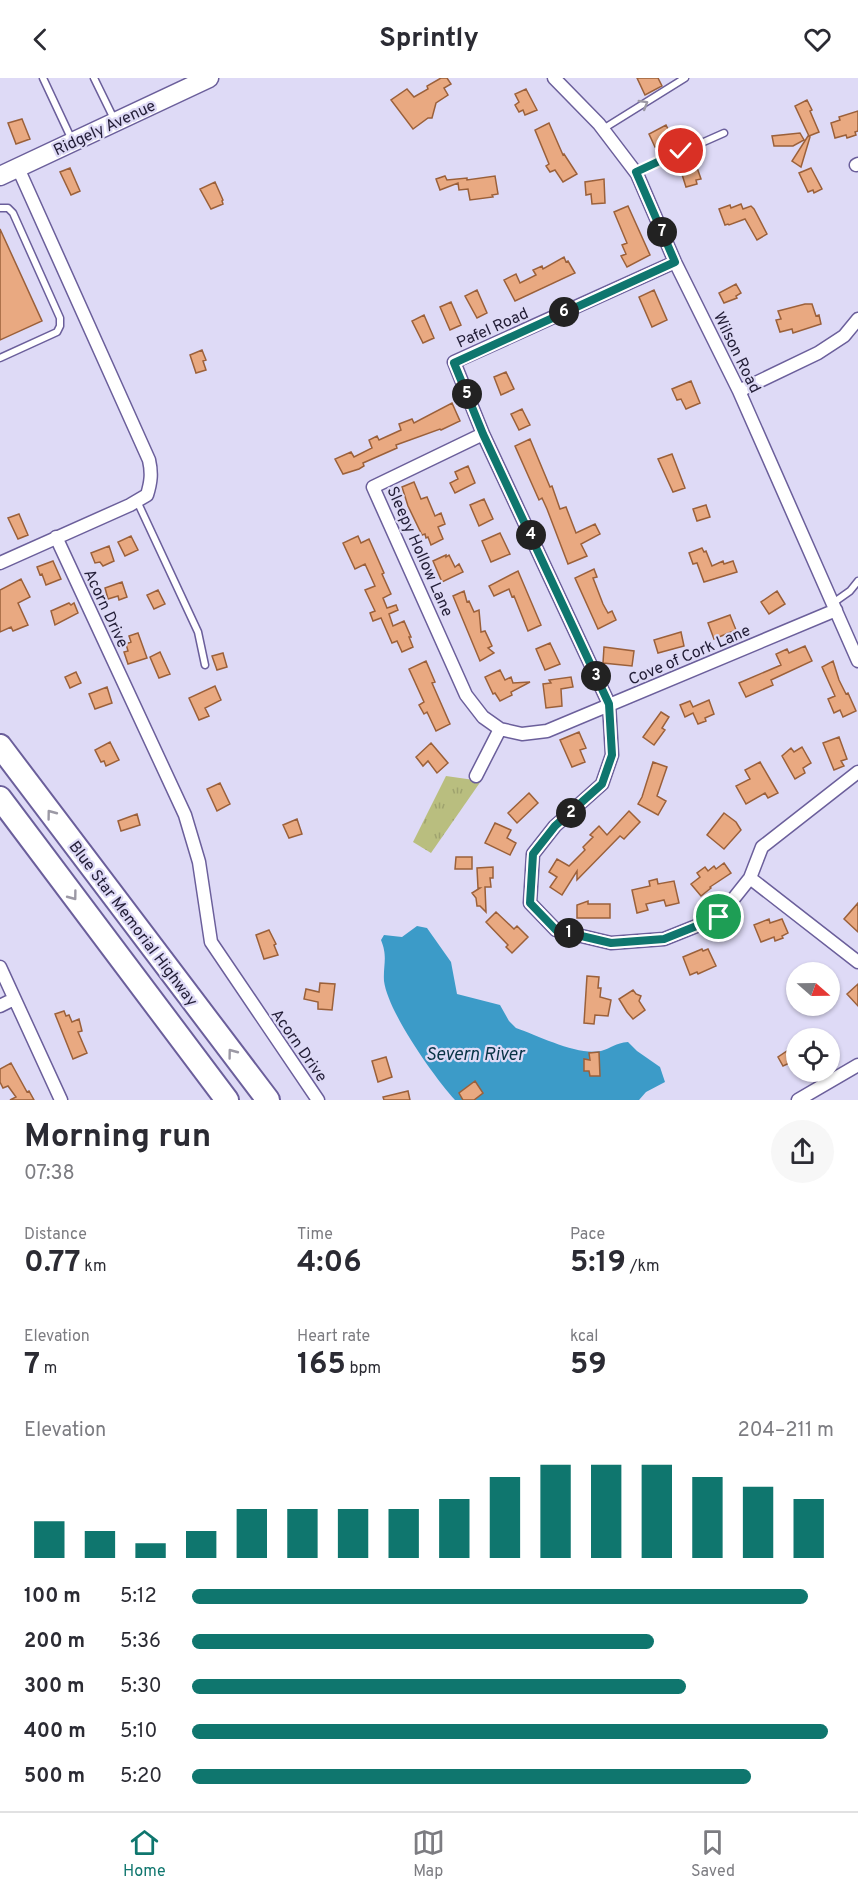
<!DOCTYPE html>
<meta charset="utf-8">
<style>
:root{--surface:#fff;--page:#f7f7f7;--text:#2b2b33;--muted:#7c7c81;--line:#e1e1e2;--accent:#0f766e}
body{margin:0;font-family:Overpass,sans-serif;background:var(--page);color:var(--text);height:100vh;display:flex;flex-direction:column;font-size:22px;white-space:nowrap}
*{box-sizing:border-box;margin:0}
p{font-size:20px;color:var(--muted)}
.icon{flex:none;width:33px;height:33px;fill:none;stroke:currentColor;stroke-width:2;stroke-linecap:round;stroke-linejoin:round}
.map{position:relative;height:1022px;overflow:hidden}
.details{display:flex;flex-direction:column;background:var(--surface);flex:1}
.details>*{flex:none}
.needle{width:39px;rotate:110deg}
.controls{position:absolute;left:786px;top:884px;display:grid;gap:12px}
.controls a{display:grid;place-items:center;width:54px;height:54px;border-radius:50%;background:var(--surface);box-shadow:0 2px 4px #0004;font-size:30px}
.pin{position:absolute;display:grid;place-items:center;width:51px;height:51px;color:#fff;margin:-26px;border:3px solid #fff;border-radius:50%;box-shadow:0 2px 6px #0007}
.km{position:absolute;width:30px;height:30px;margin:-15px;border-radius:50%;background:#222;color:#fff;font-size:16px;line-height:30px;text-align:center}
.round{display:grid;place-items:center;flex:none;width:63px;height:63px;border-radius:32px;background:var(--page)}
.head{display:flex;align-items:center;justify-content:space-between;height:102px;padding:0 24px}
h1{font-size:33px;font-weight:700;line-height:45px}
.stats{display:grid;grid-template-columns:repeat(3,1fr);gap:9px;height:102px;padding:6px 24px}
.stats div{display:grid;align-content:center}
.stats b{font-size:30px;font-weight:700}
.stats small{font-size:16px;font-weight:400}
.stats p{font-size:16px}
.chart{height:168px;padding:12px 24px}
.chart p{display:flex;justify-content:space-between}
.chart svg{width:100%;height:108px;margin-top:6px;stroke:var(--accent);stroke-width:6}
ul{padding:0 24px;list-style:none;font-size:20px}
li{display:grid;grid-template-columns:96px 72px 1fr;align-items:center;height:45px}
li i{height:15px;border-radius:8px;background:var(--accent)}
header{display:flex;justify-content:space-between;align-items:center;height:78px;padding:0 24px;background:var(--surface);font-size:27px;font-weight:700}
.menu{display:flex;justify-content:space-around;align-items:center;height:84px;border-top:2px solid var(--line);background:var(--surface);font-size:16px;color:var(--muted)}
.menu a{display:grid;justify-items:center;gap:3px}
.menu .on{color:var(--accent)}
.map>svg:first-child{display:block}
.grass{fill:url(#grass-tufts)}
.water{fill:#3c9bc8}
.building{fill:#e9a981;stroke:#9b603a;stroke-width:1.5}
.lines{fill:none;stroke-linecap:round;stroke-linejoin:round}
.service-casing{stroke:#6b5f9b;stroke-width:9}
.minor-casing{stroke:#6b5f9b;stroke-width:15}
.secondary-casing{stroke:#6b5f9b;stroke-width:21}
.motorway-casing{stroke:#6b5f9b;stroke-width:26}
.service{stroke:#fff;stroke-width:6}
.minor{stroke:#fff;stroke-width:12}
.secondary{stroke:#fff;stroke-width:18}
.motorway{stroke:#fff;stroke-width:22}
.oneway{stroke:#9c99a5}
.route-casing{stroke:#fff;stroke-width:12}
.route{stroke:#0f766e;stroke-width:8}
.labels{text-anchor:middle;stroke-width:4.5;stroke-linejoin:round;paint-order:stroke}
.street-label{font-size:16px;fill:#221d36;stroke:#dedaf6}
.water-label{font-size:18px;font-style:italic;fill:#083345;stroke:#dedaf6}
</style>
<header><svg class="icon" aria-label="back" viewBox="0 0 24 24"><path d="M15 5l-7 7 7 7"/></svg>Sprintly<svg class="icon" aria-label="heart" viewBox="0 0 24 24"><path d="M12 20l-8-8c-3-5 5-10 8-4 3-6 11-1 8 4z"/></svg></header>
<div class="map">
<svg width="858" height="1022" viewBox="0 0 858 1022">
<defs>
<pattern id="grass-tufts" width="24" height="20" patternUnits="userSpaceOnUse" patternTransform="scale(1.5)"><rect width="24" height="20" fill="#b9be7f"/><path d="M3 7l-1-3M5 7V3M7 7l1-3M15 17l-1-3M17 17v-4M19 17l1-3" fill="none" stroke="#9fa36e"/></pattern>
</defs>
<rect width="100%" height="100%" fill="#dedaf6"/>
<path class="grass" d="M446 698 481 703 431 775 413 764Z"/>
<path class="water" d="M417 848 427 850 451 884 457 916 500 927 509 943 516 950C539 958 578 978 601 973 612 970 615 965 628 964L637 973 660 989 665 1004 646 1014 639 1022H455C434 999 388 934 384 903 383 887 388 879 381 862L384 857 402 859Z"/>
<path class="building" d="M441 0H447L451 6 444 10 448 17 436 25 432 40H428L413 51 391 22 407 11 414 19 428 11 427 8Z
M637 0H658L662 8 645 17Z
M526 11 537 32 525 37 523 32 519 34 515 27 519 24 515 16Z
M807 22 812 32 810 33 819 54 809 58 795 28Z
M858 33V53L855 54 856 57 847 60 846 57 835 60 831 45 840 42 839 39Z
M22 41 30 61 16 66 8 45Z
M549 45 563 77 564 76 577 96 563 104 555 92 550 94 546 88 549 86 535 52Z
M666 47 673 61 655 69 649 56Z
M800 55 804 62 793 68H774L772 58Z
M808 58 810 59 801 89 792 83Z
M691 83V85L695 84 701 101 696 102 697 106 686 109 679 87Z
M70 90 80 113 71 117 60 94Z
M811 90 822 111 814 115 813 112 808 114 799 95Z
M445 98 447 102 467 100V102L495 98 498 116 492 117 493 119 470 122 468 111 459 112 458 105 440 112 436 101Z
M604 101 605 125 592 126 591 116 586 117 585 104Z
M215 104 223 122 222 123 223 126 211 131 200 111Z
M741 126 743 131 751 128 754 131 767 156 757 162 745 141 729 147 728 146 725 147 719 131 730 127 731 130Z
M628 128 650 177 627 189 621 178 626 176 622 167 627 165 614 134Z
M0 151 42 243 0 262Z
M564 179 566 184 568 183 575 195 515 223 504 202 516 196 520 205 536 197 533 192 542 188 543 191Z
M736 206 741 215 736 218 737 220 724 225 719 215Z
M477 212 487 235 477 240 465 218Z
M654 212 667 242 652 249 639 219Z
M451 224 461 247 450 252 440 229Z
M805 226H812L816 238 819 237 821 246 793 255 792 251 780 254 776 242 781 241 778 233Z
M424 237 434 260 423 265 412 243Z
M202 272 206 282 203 283 206 292 196 295 190 277Z
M506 294 514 311 501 317 494 299Z
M691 303 700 325 686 331 681 321 677 322 672 311Z
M452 325 460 343 441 352 440 351 396 367 397 370 363 385 364 388 359 391 343 396 335 381 351 374 354 379 372 370 369 362 377 358 379 362 401 352 399 346 412 341 414 345Z
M522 331 530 347 519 352 511 336Z
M530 361 550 409 552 408 560 431 566 429 576 455 595 446 600 456 581 466 587 478 568 486 547 431 542 420 539 422 515 368Z
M672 376 685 410 673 414 658 381Z
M468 388 475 405 455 415 450 405 458 401 455 394Z
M414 404 421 421 427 419 435 438 441 435 445 446 438 449 443 461 431 467 428 459 426 460 425 456 422 457 408 428 402 409Z
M484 421 493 441 479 448 470 427Z
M706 427 710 439 697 443 693 431Z
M19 436 28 457 18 461 8 440Z
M500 455 510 476 491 484 482 463Z
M131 458 138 472 125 478 118 464Z
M358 458 361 465 369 461 384 495 382 496 391 516 383 520 387 530 396 527 398 532 389 536 393 548 404 543 411 559H409L413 569 402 574 397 563 392 565 381 540 373 543 370 535 375 533 365 512 375 508 365 486 355 491 343 465Z
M109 468 114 483 103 488 100 484 95 485 91 475Z
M702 470 704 474 706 473 712 488 723 483 724 486 733 483 737 494 704 504 697 485 693 486 689 475Z
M446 477V479L449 477 455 489 459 486 463 494 442 504 433 483Z
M53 483 61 501 46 507 42 496 40 497 37 489Z
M594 491 597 499 593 500 603 526 608 535 612 533 616 542 598 551 575 500Z
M518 493 541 547 528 553 514 518 512 519 509 511 494 518 489 508Z
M21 501 30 519 18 525 28 547 13 553 11 549 0 554V512Z
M122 504 127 519 119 522 118 518 108 521 105 510Z
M158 512 165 526 154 531 147 517Z
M464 513 467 524 469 523 474 534 479 532 481 554 485 553 492 568 488 570 494 575 480 583 453 518Z
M777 513 785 526 769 536 761 524Z
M69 525 71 527 74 525 78 535 55 547 51 533Z
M730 537 736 552 714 561 708 545Z
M681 554 684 568 658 575 654 562Z
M138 555 147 580 128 586 124 574 128 573 126 566 131 564 129 558Z
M550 565 560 586 545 592 536 571Z
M805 568 812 583 771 602 773 607 746 619 739 605 781 587 776 576 787 571 789 575Z
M604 569 634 573 632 588 603 585Z
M160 574 170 596 159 600 150 579Z
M223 575 227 589 217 592 212 578Z
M426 583 435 604 432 605 450 646 436 653 427 634 424 636 419 627 424 624 409 591Z
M833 583 839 602 846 616 848 615 856 633 843 639 840 632 834 635 828 621 835 618 822 589Z
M500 592 505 602 511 599 513 605 530 604 511 614 512 617 500 623 495 615 493 616 485 599Z
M76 594 81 605 70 610 65 599Z
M571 599 573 609 561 611 562 628 546 630 543 606 551 605 549 602Z
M215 608 221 622 205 630 209 638 199 642 189 620Z
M107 609 112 625 95 631 89 616Z
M709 622 714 636 705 640 706 643 698 646 693 635 685 639 680 627 690 623 693 629Z
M661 634 669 639 662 650 665 652 654 667 643 659Z
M579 654 586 670 580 672 585 684 572 689 560 662Z
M839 659 847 681 841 683 844 688 834 692 823 665Z
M110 664 119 682 106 688 104 683 101 684 95 672Z
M431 665 448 685 437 695 428 683 423 688 416 679Z
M802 669 811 685 803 690 805 695 795 701 782 678 791 670 794 674Z
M653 684 667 689 657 718 666 723 658 737 638 726 642 719Z
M760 684 778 715 768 720 765 715 746 726 736 708 750 701 745 692Z
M220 705 230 726 217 733 207 711Z
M529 715 538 725 517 745 508 735Z
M629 733 640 744 624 761 620 758 577 802V793L562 817 550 809 557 799 549 794 557 781 569 788 585 772 583 769 593 759 590 757 599 748 607 757Z
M724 735 736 744 741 752 724 771 707 757Z
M137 736 140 747 121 753 118 743Z
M297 741 302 756 289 760 283 747Z
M495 745 511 752 507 760 516 765 510 777 485 765Z
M456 779H472V791H455Z
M724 785 731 795 710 809 711 810 701 818 691 806 700 799 697 795 705 789 708 793 714 788 716 791Z
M493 789V800H490L491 809H485L486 834 480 828H477L476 820 472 815 480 810H478L477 790Z
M657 801 658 806 674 803 679 825 666 828 664 822 646 826 648 832 637 835 632 812 650 808 649 803Z
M588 823V826H610V840H577V827Z
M858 825V854L844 841Z
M496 834 514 851 517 848 528 859 512 875 506 869 508 867 486 844Z
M769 841 770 845 782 841 788 855 782 858 783 860 775 863 774 859 761 864 754 847Z
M269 852 276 866 274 867 278 877 264 881 256 857Z
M702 871 703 873 708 871 716 888 698 896 697 894 690 897 683 879Z
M587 898 599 899 598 910H601L600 919 611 922 608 938 595 937 594 946 584 945Z
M320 905 335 906 332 932 318 931V924L304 921 306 911 319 914Z
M858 906V928L847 916Z
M633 912 636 916 641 918 639 923 645 932 633 941 627 934 619 921Z
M64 933 66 938 69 937 72 944 79 941 82 953 78 954 87 975 73 981 55 936Z
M796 967V982L783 988 778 979Z
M599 974 600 998H590L589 993H584V981L590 982 589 975Z
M386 979 392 999 378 1004 372 983Z
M11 985 27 1014 29 1013 34 1022H10L16 1019 8 1008 3 1010 0 1004V991Z
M475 1003 483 1015 474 1022H463L459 1015Z
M408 1013 410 1022H384L383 1019Z"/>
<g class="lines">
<defs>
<path id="service" d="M43 0 72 62
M94 0 115 43
M603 51 685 0
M636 94 724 55
M0 130H8L13 135 60 240V248L57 254 0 280
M137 423 198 554 205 587
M833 525 850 513 858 503"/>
<path id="minor" d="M554 0 599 46 637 96 675 184 739 313 858 583
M856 87 858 86
M675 184 454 284 483 356 609 626 612 677 602 706 555 748 533 776 530 825 556 852 611 865 664 861 719 839 750 800 762 769 858 694
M739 313 818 275 844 258 858 241
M483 356 373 409 466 617 483 639 500 651
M56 459 185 737 199 784 211 864 318 1022
M0 485 130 427 147 417C151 404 152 395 149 382L18 90
M476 698 500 651 522 656 547 653 836 532
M750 800 858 884
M0 889 61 1022
M0 928 14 921
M798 1022 858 987"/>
<path id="secondary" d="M0 98 209 0"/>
<path id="motorway" d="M0 668 268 1022
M0 720 227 1022"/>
</defs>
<use href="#service" class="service-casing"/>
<use href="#minor" class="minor-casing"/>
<use href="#secondary" class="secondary-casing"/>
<use href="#motorway" class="motorway-casing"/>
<use href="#service" class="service"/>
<use href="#minor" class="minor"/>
<use href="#secondary" class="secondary"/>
<use href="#motorway" class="motorway"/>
</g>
<defs><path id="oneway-chevron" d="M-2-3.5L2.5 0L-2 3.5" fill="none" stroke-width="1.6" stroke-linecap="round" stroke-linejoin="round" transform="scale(1.5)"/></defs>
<g class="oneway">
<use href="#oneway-chevron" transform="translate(644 26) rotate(-31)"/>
<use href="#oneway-chevron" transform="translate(51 736) rotate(-127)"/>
<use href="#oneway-chevron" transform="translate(73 818) rotate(53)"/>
<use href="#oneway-chevron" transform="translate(232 975) rotate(-127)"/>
</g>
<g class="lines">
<defs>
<path id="route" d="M681 73 636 94 675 184 454 285 483 356 609 626 612 677 602 706 555 748 533 776 530 825 556 852 611 865 664 861 719 839"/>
</defs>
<use href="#route" class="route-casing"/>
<use href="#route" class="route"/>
</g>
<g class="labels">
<g class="street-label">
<text transform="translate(104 49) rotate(-25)" y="6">Ridgely Avenue</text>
<text transform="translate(492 249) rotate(-24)" y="6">Pafel Road</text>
<text transform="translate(738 274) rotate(64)" y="6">Wilson Road</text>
<text transform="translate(421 473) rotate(66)" y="6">Sleepy Hollow Lane</text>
<text transform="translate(107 530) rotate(65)" y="6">Acorn Drive</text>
<text transform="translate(689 576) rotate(-23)" y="6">Cove of Cork Lane</text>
<text transform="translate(134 845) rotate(53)" y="6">Blue Star Memorial Highway</text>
<text transform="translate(300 967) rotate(55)" y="6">Acorn Drive</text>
</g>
<g class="water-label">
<text x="475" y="982">Severn River</text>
</g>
</g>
</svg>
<div class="controls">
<a><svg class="needle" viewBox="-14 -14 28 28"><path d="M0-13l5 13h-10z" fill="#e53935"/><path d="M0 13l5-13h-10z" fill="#7c7c81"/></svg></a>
<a><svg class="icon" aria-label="locate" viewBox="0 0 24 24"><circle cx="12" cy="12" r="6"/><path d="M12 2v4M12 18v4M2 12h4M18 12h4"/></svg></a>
</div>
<div class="pin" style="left:719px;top:839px;background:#1e9e55"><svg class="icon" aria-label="arrive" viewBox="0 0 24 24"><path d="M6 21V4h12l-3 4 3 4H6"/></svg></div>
<div class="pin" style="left:681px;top:73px;background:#d93025"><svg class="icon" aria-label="check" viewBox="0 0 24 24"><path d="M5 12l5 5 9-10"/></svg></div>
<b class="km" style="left:569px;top:855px">1</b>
<b class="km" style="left:571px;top:735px">2</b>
<b class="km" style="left:596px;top:598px">3</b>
<b class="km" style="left:531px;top:457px">4</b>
<b class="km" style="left:467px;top:316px">5</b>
<b class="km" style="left:564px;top:234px">6</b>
<b class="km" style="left:662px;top:154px">7</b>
</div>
<section class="details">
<div class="head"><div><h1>Morning run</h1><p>07:38</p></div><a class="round"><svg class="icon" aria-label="share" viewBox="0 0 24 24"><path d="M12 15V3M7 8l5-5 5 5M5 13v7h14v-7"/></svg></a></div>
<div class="stats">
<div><p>Distance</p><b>0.77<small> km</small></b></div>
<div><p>Time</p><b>4:06</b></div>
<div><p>Pace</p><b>5:19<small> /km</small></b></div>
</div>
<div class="stats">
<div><p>Elevation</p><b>7<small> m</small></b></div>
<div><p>Heart rate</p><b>165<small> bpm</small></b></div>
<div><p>kcal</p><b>59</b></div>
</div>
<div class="chart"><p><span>Elevation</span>204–211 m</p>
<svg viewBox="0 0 160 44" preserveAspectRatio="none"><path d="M5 44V29M15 44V33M25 44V38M35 44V33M45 44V24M55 44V24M65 44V24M75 44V24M85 44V20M95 44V11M105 44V6M115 44V6M125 44V6M135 44V11M145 44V15M155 44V20"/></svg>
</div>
<ul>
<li><b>100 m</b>5:12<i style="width:96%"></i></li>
<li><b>200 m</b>5:36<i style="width:72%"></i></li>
<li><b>300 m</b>5:30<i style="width:77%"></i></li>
<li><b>400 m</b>5:10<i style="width:99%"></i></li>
<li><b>500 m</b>5:20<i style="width:87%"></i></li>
</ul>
</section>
<nav class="menu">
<a class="on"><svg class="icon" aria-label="home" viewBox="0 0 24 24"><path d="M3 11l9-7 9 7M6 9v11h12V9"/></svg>Home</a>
<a><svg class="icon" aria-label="map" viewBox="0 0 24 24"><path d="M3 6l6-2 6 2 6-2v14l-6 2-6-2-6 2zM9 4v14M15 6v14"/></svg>Map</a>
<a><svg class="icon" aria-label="saved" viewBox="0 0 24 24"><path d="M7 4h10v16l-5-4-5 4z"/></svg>Saved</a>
</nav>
